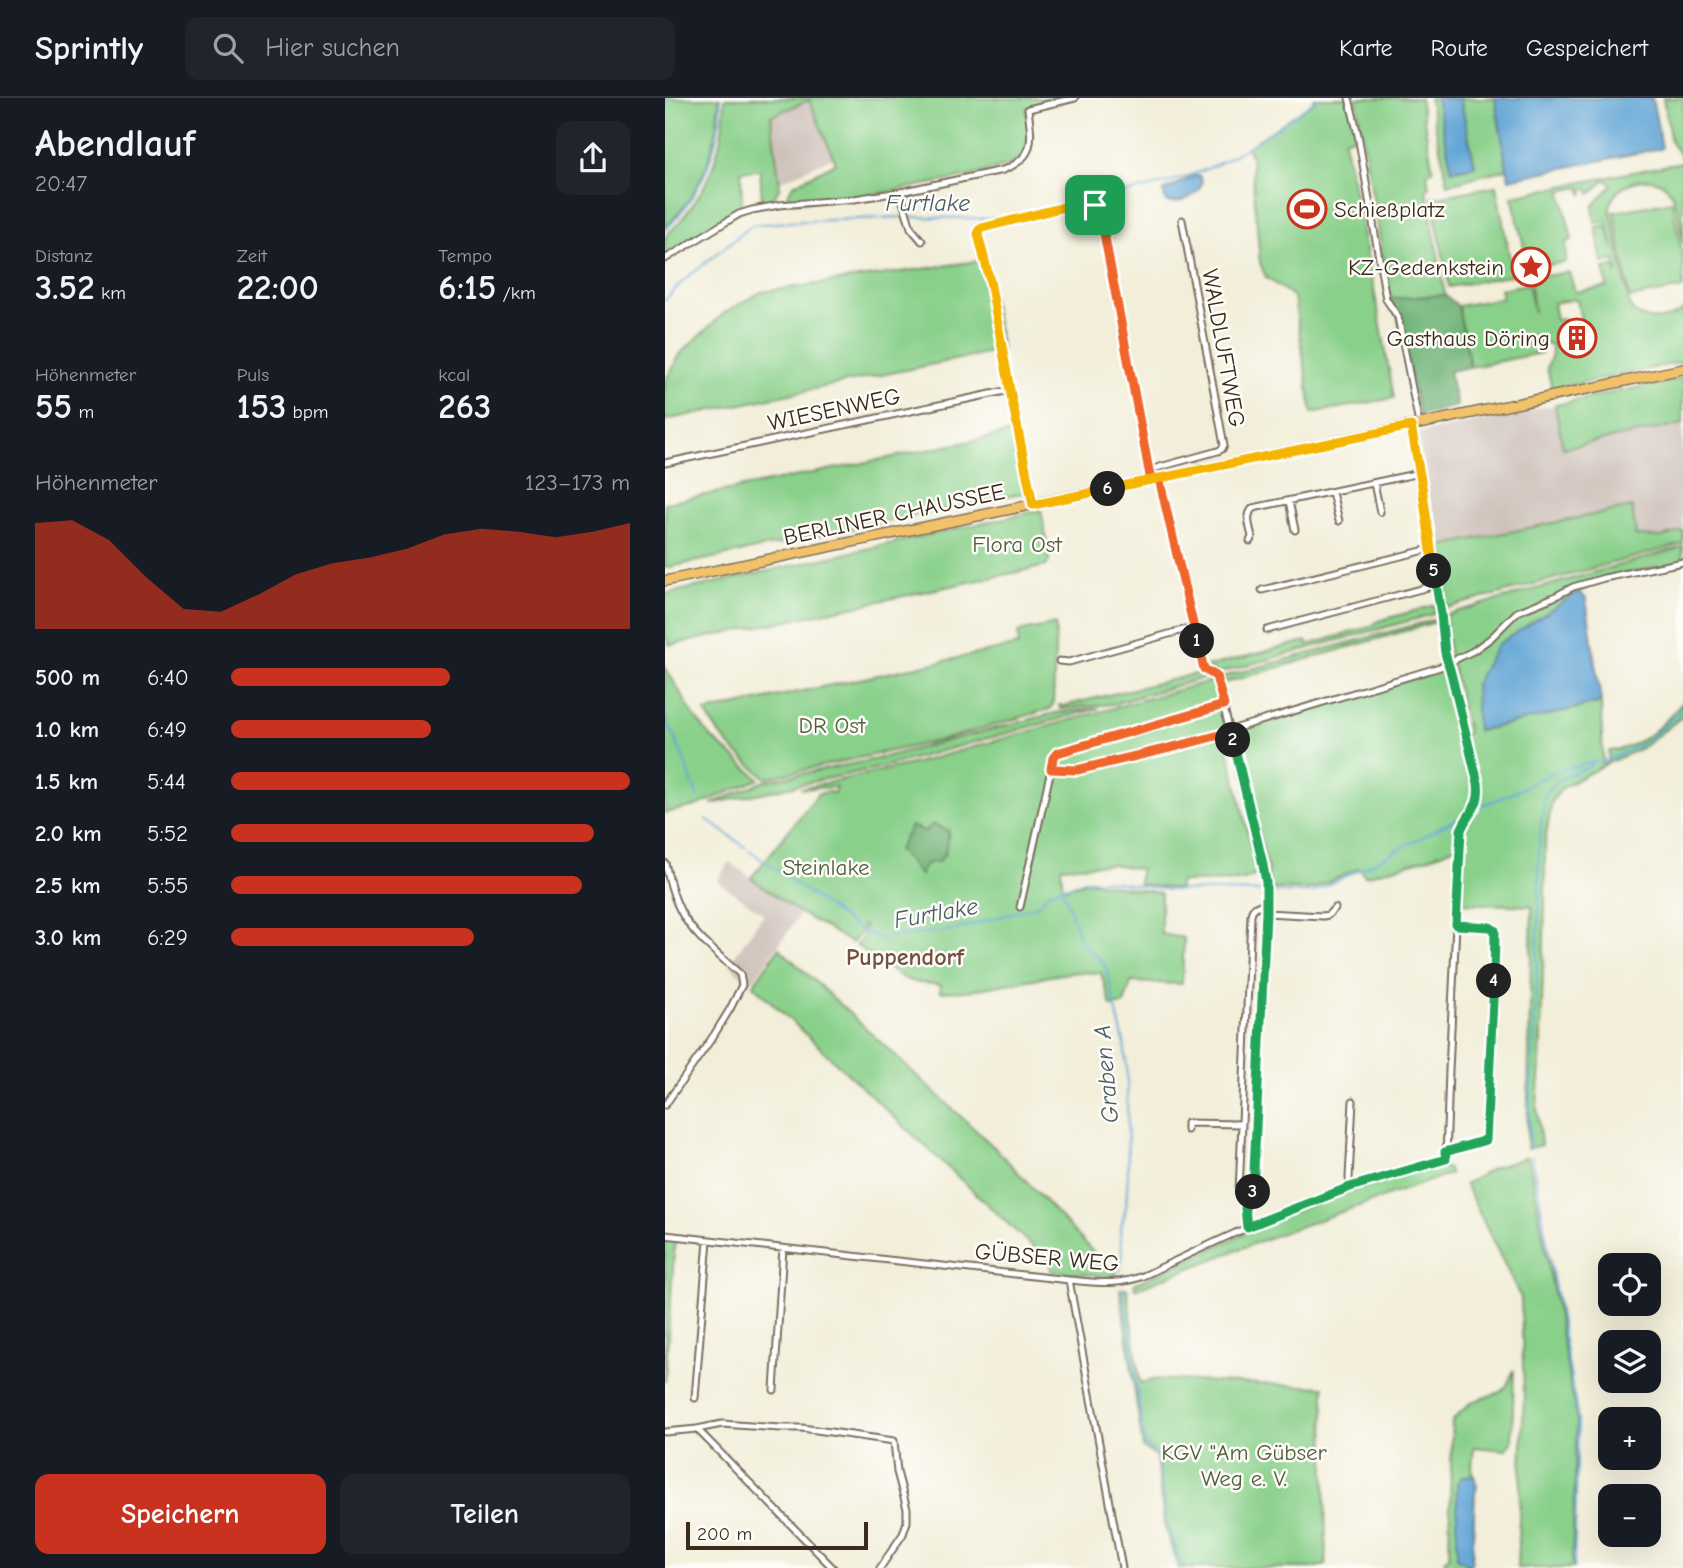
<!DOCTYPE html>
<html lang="de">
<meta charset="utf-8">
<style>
:root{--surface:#171b24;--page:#20242c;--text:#f1f3f6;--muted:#9ea1a6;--line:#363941;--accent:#c8321e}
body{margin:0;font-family:"Comic Neue",sans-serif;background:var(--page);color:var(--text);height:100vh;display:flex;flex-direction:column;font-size:26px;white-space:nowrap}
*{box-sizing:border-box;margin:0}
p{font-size:23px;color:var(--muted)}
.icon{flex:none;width:38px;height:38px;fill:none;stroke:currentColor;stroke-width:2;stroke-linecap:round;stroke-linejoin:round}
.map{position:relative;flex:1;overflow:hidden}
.details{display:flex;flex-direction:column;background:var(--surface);width:665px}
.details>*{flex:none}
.fabs{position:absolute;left:933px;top:1155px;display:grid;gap:14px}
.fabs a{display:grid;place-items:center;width:63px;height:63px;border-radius:14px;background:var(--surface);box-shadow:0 7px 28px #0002;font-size:35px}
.scale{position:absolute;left:21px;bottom:18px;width:182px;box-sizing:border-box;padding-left:7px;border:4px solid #3b2a1e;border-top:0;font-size:19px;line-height:24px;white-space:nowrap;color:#3b2a1e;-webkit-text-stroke:5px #fdfcf7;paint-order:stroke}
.pin{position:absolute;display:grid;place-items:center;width:60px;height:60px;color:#fff;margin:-30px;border-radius:14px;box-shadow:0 4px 10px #0006}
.km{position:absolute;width:35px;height:35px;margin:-18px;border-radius:50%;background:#222;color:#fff;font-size:19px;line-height:35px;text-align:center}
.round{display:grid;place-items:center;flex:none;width:74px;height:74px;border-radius:14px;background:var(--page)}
.headline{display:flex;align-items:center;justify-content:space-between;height:119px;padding:0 35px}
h1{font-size:38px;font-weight:700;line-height:52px}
.stats{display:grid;grid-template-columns:repeat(3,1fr);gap:10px;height:119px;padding:7px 35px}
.stats div{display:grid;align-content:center}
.stats b{font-size:35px;font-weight:700}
.stats small{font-size:19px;font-weight:400}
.stats p{font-size:19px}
.chart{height:196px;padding:14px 35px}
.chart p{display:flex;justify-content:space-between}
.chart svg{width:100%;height:126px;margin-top:7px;fill:var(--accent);opacity:.7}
.button{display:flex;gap:14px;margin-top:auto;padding:14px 35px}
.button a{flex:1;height:80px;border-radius:14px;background:var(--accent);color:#fff;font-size:28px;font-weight:700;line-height:80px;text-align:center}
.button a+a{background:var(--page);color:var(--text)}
ul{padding:0 35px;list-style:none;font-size:23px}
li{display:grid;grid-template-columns:112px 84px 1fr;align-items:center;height:52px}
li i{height:18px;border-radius:9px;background:var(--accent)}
header{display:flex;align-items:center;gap:42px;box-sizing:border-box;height:98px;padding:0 35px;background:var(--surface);border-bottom:2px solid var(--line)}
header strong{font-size:33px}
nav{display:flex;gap:38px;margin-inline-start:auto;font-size:24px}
.search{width:490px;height:63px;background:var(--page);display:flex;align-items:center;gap:18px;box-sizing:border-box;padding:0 24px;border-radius:14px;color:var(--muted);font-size:26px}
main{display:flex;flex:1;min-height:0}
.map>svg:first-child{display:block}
.industrial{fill:#cec1ba}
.green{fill:#89d08a;stroke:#627d54;stroke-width:2;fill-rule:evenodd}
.forest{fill:#6eb276;stroke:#546e4a;stroke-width:2}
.water{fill:#60a4d5;stroke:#4e677a;stroke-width:2}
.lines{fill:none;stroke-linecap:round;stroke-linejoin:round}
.stream{stroke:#60a4d5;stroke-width:2}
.minor-casing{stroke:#7b6f5f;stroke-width:9}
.primary-casing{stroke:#7b6f5f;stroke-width:12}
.minor{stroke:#fff;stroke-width:5}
.primary{stroke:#f2c26a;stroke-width:9}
.split-1-casing{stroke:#fff;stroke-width:14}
.split-2-casing{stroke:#fff;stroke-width:14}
.split-3-casing{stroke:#fff;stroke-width:14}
.split-4-casing{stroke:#fff;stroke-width:14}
.split-5-casing{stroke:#fff;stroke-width:14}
.split-6-casing{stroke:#fff;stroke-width:14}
.split-7-casing{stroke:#fff;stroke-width:14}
.split-1{stroke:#f0652b;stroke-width:9}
.split-2{stroke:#f0652b;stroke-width:9}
.split-3{stroke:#22a559;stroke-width:9}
.split-4{stroke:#22a559;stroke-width:9}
.split-5{stroke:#22a559;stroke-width:9}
.split-6{stroke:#f5b400;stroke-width:9}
.split-7{stroke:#f5b400;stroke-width:9}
.labels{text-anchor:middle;stroke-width:5;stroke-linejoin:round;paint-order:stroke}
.poi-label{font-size:23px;fill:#3b2a1e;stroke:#fdfcf7;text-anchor:end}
.street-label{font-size:23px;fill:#3b2a1e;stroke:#fdfcf7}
.park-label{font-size:23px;fill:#525c3e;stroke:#fdfcf7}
.water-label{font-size:24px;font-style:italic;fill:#4a5b67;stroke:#fdfcf7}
.neighbourhood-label{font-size:24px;font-weight:bold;fill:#73513f;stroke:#fdfcf7}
</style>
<header>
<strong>Sprintly</strong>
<div class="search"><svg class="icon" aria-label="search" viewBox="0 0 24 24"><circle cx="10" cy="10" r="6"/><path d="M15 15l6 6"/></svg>Hier suchen</div>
<nav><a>Karte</a><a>Route</a><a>Gespeichert</a></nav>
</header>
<main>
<section class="details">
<div class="headline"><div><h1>Abendlauf</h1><p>20:47</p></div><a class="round"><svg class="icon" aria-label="share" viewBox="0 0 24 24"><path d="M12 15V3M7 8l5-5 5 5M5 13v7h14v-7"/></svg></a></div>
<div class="stats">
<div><p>Distanz</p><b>3.52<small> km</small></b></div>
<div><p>Zeit</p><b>22:00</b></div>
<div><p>Tempo</p><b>6:15<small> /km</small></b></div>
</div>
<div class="stats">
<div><p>Höhenmeter</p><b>55<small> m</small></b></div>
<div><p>Puls</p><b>153<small> bpm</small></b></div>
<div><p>kcal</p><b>263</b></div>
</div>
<div class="chart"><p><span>Höhenmeter</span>123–173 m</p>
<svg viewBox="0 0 160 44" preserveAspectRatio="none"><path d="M0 44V7L10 6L20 13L30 26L40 37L50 38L60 32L70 25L80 21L90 19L100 16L110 11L120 9L130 10L140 12L150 10L160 7V44z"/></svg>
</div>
<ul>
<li><b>500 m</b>6:40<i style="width:55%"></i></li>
<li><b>1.0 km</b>6:49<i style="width:50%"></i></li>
<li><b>1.5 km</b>5:44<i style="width:100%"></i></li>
<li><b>2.0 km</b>5:52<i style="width:91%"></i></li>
<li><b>2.5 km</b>5:55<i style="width:88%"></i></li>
<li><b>3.0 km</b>6:29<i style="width:61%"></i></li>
</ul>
<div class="button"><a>Speichern</a><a>Teilen</a></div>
</section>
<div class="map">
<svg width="1018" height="1470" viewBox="0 0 1018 1470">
<rect width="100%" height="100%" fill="#fdfcf7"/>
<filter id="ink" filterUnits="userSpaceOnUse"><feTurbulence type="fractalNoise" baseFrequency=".0143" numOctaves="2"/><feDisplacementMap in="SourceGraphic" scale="14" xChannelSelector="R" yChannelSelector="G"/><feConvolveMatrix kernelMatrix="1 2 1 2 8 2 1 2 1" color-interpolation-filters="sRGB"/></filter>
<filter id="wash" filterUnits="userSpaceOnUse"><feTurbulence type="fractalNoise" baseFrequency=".00686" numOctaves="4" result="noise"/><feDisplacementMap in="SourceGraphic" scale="28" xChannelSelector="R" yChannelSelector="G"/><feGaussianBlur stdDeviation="1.57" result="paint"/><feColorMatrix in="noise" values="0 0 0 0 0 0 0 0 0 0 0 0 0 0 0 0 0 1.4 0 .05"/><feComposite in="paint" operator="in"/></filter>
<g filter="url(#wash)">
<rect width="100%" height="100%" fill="#f2eed9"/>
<path class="industrial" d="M145 2 168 59 114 84 105 17Z
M890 307 899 350 1018 326V433L996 439 971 438 966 409 770 449 753 336Z
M64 764 136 815 89 881 85 883 77 884V879L64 866 99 816 52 783Z"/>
<path class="green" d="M0 0H54C52 52 38 93 0 129Z
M60 0H410L361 11 364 35 361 52 355 60 342 68 301 79 211 96 186 100 124 104 121 100 128 87 171 65 144 2 106 18 115 89 108 101 97 103 95 72 76 73 77 112 0 158V139C42 98 58 58 60 0Z
M648 0H684L693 37 679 42 714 217 729 300 647 315 629 199 601 179 595 165 586 58 582 49 608 32 649 3Z
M691 0H755L768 73 762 75 764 90 761 91 780 197 725 201Z
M764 0H771L787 72 810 68 795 0H830L842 71 783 86Z
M998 0H1018V60L1006 45Z
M1018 64V146C1015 133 1013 103 1005 93 989 71 948 84 945 110L965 209C978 226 1002 224 1018 212V264L887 291 882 270 887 256 886 247 875 242 876 255 805 269 793 208 837 200 835 191 863 186 869 214 865 180 904 174 910 194 942 189 939 171 950 169 952 176 950 162 937 165 931 129 942 127 948 152 942 123 930 125 928 108 947 87 940 81 926 96H925L923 90 918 91 919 96H917L915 89 896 93 907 142 901 144V164L864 170 847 98ZM912 201 917 229 902 232 900 221 891 222 888 205Z
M831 88 848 177 784 189 767 100Z
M1007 103 1018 161V190L965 200 949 114Z
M320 162 337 252 0 322V283L16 255 59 215 96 194Z
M1018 280V326L898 350 890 307Z
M351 334 362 394 0 470V405Z
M967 409 971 438 996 439 1018 433V446L781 510 770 449Z
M376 412 385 461 381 468 5 547 0 537V496Z
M1018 449V464L939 480 912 495 813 633 875 619 936 604 938 667 943 664 944 653C975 651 999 626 1018 604V616L1015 620 977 650 943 665 898 689 887 703 880 743V810L875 966 872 1009 876 1047 862 1051 867 808 797 805 799 746 760 761 700 778 694 770 647 791H604L603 771 569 636 571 633 775 573 783 575 798 635H803L784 554 780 520 783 516Z
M770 507 769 516 554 575 541 569 641 543 643 547 707 528 713 523Z
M771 521 774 522 771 524 556 586 555 581 561 578Z
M391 526 388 606 385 611 277 642 101 680C74 658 58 645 40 614L354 547 353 534Z
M0 569 29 618 45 638 94 681 31 708 0 715Z
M538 574 542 577 538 580 448 606 395 611 394 607 398 608Z
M549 582 561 629 560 639 593 776 577 783 514 784V791L474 786 475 771 446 766 396 769 398 791 423 783 496 795V836L519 840 517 886 466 884 459 906 446 908 436 875 408 874 302 893 275 894V887L249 884 238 880 191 847 197 841 200 827H198L194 837 187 845 132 813 86 780 153 696 163 694 169 695 171 689 135 691 251 665Z
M434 610 225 667 46 706 100 683 212 661 390 615Z
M114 850 332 1052 432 1158 451 1174 452 1179 386 1173 385 1165 88 887Z
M862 1059 864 1062 912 1321 907 1470H852L859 1298 856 1200 800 1086 828 1070Z
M773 1067 783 1071 785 1076 622 1133 470 1191 469 1186 624 1115 683 1093Z
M0 1140 10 1141 0 1284Z
M462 1190 475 1285 493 1281 659 1289 661 1467 647 1470H514L500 1430 491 1358 478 1350 455 1191Z
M849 1272 847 1343 840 1352 809 1349 807 1369 809 1378 807 1377 792 1460 804 1467 805 1470H784L779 1462 784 1458 787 1323 806 1304 835 1294 841 1289Z"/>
<path class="forest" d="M780 197 793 208 805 269 784 273 792 308 754 317 733 219 721 201Z
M268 726 284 733 280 756 273 764 262 765 255 777 233 752 246 728 260 733Z"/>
<path class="water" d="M771 0H795L810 68 787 72Z
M830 0H987L997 50 844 81Z
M529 78H534L537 83C535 99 515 106 501 104L498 93Z
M912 495 918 497 921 501 936 604 875 619 812 633 810 586 832 547Z
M807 1377 809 1378 812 1389 810 1395 807 1464 804 1467 792 1460V1385L796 1379Z"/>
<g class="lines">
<path class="stream" d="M0 21 2 0
M402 106C452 97 506 88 553 66 575 55 597 40 617 26 629 18 641 10 652 0
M371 113 389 109
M246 119 342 121
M0 132C36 97 55 51 56 0
M0 202 17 184 87 127 122 124 240 119
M0 618 16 654 33 700
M935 665 980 645 1018 611
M816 708 846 696 889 674 932 663
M41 721 80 749
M84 752 193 831 208 838 216 840 290 832 374 807 383 794 418 783 426 782H440L503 792 599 794
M397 789 416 843C423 853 433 858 440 867L459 944 462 972 463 1076 461 1109 455 1134 457 1152 455 1174
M604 794H648L706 766 793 720
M865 1048 864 1006 868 966 874 809V744L880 696 886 688 894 681 926 668 925 666
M867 1059 913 1322 909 1470
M458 1191 480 1347 492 1355 502 1427 515 1465 523 1470"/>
</g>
</g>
<g filter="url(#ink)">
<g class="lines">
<defs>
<path id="minor" d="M684 0 693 37 721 201 733 219 754 326
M235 94 246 130 257 143
M0 161 74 116 87 112 114 107 189 101 235 94 338 72C371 59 367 42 363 11L410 0
M0 365 345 292
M484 372 553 353 557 351 559 347 517 122
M494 380 539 571 551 578 597 762 601 784V815L588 1097 580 1110 582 1129
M709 385 715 414
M667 394 674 423
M624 403 630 432
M368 407 345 292 325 183 313 135 314 132 318 129 399 109 425 106 431 107 434 111 486 382
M585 443 587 439C585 429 580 418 588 410L755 375
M597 492 765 451
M602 532 771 487
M394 563 404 564 529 529
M386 671 412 672 513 648 566 634 572 630 775 569 808 553 826 540 852 514 889 499 908 489 939 480 1018 464
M0 765C4 780 7 797 15 812 27 837 54 857 75 876L77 887 65 911 49 937 0 1007
M355 809 384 680 389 660 392 655 559 607
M601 815 658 818 663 817 670 810
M522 1032V1025L577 1026
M780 1054 821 1042 831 837 829 832 825 829 791 827
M685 1089 684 1080 688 1003
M580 1110 574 1094 586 817C587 809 593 807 601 806
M0 1137 404 1182C430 1184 453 1188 478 1178 533 1152 587 1126 644 1104 689 1087 735 1074 781 1061L784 973 795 743C797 716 816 713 813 686L786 575 780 555 775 509 746 328
M404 1182 457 1470
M109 1292 118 1150
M30 1300 43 1142
M32 1331 168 1470
M0 1334 32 1331 57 1326 115 1330H137L229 1343 232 1374 242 1411V1424L238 1436 215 1470"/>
<path id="primary" d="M0 483 1018 271"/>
</defs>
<use href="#minor" class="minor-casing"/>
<use href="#primary" class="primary-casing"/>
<use href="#minor" class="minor"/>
<use href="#primary" class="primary"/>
</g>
</g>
<g class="lines" filter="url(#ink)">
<defs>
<path id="split-1" d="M430 107 434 111 436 119 485 378 486 382 494 380 532 543"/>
<path id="split-2" d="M532 543 539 571 551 578 559 607 392 655 388 660 386 671 412 672 513 648 566 634 568 642"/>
<path id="split-3" d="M568 642 597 762 601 784V815L588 1094"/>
<path id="split-4" d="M588 1094 586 1100 580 1110 582 1129 685 1089 781 1061 780 1054 821 1042 829 883"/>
<path id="split-5" d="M769 473 776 516 780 555 786 575 813 685C816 710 804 712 796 732L791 827 825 829 830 832 829 883"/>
<path id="split-6" d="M443 391 746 328 757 388 769 473"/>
<path id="split-7" d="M430 107 423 106 399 109 317 130 314 132 313 136 325 183 345 292 368 407 443 391"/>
</defs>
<use href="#split-1" class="split-1-casing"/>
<use href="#split-2" class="split-2-casing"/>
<use href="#split-3" class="split-3-casing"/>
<use href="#split-4" class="split-4-casing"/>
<use href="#split-5" class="split-5-casing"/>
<use href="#split-6" class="split-6-casing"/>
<use href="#split-7" class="split-7-casing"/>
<use href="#split-1" class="split-1"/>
<use href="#split-2" class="split-2"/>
<use href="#split-3" class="split-3"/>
<use href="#split-4" class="split-4"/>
<use href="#split-5" class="split-5"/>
<use href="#split-6" class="split-6"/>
<use href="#split-7" class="split-7"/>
</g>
<defs>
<symbol id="stadium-ring" viewBox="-11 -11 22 22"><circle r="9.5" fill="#fdfcf7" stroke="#c8321e" stroke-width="1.5"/><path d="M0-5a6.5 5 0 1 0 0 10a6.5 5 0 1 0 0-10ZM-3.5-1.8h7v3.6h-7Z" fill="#c8321e"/></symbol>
<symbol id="sight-ring" viewBox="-11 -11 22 22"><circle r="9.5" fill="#fdfcf7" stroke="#c8321e" stroke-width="1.5"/><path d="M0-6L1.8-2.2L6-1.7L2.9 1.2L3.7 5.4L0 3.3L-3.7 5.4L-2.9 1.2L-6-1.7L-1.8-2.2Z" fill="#c8321e"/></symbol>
<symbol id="building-ring" viewBox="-11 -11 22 22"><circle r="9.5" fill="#fdfcf7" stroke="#c8321e" stroke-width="1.5"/><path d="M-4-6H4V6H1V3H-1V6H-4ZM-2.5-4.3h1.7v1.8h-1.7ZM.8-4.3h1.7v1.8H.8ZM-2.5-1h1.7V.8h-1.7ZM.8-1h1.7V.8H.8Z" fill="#c8321e"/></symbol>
</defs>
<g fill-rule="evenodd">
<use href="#stadium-ring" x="620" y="89" width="44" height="44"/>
<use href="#sight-ring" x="844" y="147" width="44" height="44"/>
<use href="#building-ring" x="890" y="218" width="44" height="44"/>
</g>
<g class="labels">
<g class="poi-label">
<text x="669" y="119" text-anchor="start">Schießplatz</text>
<text x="839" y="177">KZ-Gedenkstein</text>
<text x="885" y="248">Gasthaus Döring</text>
</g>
<g class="street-label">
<text transform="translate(559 250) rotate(80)" y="8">WALDLUFTWEG</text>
<text transform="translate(169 311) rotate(-12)" y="8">WIESENWEG</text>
<text transform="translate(229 416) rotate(-12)" y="8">BERLINER CHAUSSEE</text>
<text transform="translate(382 1159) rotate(5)" y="8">GÜBSER WEG</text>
</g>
<g class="park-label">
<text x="352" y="454">Flora Ost</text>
<text x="167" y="635">DR Ost</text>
<text x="161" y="777">Steinlake</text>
<text x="579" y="1362">KGV "Am Gübser<tspan x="579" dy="26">Weg e. V.</tspan></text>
</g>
<g class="water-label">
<text x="263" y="113">Furtlake</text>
<text transform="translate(271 815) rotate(-10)" y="8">Furtlake</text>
<text transform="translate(441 976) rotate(-95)" y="8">Graben A</text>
</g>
<g class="neighbourhood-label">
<text x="240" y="867">Puppendorf</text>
</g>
</g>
</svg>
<div class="fabs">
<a><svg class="icon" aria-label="locate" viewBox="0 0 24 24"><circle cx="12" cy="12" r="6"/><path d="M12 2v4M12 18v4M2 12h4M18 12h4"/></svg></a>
<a><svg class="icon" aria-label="layers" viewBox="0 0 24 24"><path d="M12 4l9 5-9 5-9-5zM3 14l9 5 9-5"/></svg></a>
<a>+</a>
<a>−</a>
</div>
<div class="scale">200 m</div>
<div class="pin" style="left:430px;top:107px;background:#1e9e55"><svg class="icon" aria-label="arrive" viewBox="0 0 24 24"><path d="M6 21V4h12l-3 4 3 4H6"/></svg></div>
<b class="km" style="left:532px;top:543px">1</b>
<b class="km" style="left:568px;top:642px">2</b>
<b class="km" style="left:588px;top:1094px">3</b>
<b class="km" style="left:829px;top:883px">4</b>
<b class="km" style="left:769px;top:473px">5</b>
<b class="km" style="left:443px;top:391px">6</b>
</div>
</main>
